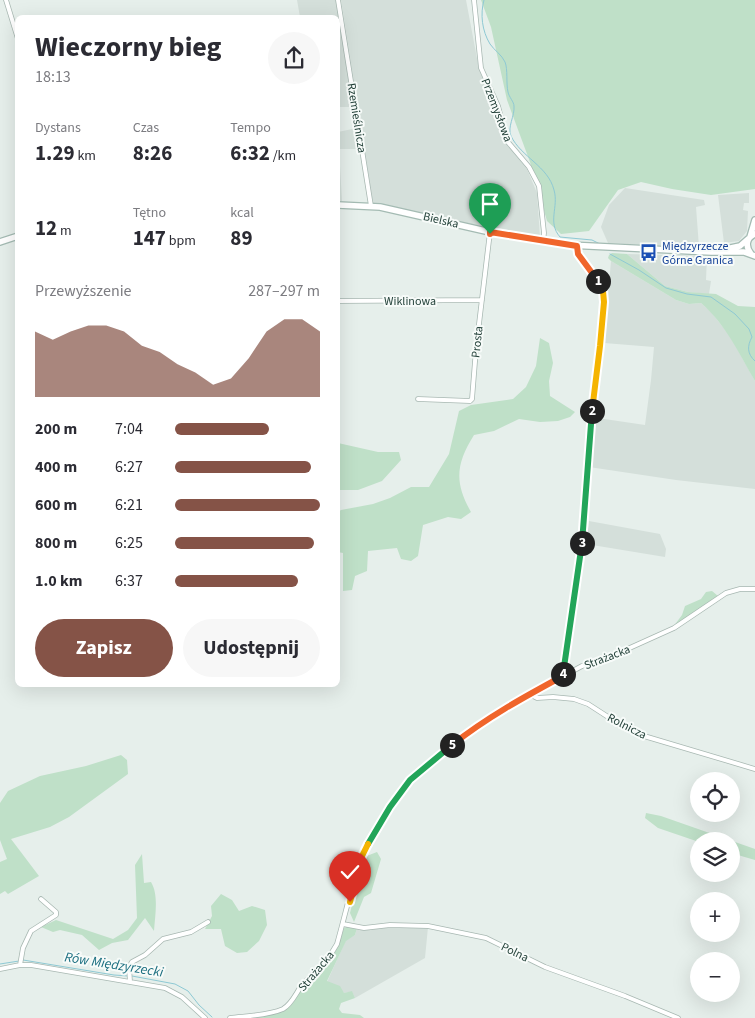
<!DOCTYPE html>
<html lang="pl">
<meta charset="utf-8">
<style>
:root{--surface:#fff;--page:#f7f7f7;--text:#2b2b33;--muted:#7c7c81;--accent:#855347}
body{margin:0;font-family:"Source Sans 3",sans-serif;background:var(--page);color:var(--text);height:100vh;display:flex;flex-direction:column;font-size:19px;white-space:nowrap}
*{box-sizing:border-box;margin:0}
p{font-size:16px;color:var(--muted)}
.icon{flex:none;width:28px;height:28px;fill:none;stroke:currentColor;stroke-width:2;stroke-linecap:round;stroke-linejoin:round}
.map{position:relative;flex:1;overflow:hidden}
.side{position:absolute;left:15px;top:15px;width:325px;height:672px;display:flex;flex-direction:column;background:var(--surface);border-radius:8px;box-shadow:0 5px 20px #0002}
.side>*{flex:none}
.fabs{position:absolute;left:690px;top:772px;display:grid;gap:10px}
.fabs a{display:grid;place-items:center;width:50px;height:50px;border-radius:50%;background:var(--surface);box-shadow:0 5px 20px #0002;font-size:25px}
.pin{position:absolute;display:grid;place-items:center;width:42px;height:42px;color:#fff;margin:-51px -21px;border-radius:50% 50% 50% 0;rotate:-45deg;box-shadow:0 0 5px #0007}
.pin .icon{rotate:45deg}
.km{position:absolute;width:25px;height:25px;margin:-12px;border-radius:50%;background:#222;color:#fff;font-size:14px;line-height:25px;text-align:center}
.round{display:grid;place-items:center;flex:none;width:52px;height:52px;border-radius:26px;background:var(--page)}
.headline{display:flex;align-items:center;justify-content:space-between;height:85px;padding:0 20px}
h1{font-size:28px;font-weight:700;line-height:38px}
.figures{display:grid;grid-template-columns:repeat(3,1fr);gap:8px;height:85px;padding:5px 20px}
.figures div{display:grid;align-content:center}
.figures b{font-size:21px;font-weight:700}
.figures small{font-size:14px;font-weight:400}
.figures p{font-size:14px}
.chart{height:140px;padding:10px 20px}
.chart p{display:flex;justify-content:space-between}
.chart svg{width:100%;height:90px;margin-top:5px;fill:var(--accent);opacity:.7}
.primary-button{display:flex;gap:10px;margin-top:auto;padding:10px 20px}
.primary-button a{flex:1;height:58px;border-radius:30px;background:var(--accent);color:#fff;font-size:20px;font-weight:700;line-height:58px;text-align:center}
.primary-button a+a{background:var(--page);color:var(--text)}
ul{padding:0 20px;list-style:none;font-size:16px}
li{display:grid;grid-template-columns:80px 60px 1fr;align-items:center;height:38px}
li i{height:12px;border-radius:6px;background:var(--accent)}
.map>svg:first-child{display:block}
.built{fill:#d4dfda}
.green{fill:#bfe0c8}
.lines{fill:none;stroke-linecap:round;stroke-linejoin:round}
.stream{stroke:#8ec9d4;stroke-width:1}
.street-casing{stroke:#a8b8b2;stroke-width:5.5}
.secondary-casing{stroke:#a4bbb3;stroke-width:8}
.street{stroke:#fff;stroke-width:4}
.secondary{stroke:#fff;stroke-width:5.5}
.split-1-casing{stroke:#fff;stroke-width:10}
.split-2-casing{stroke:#fff;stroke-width:10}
.split-3-casing{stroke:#fff;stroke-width:10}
.split-4-casing{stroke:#fff;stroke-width:10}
.split-5-casing{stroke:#fff;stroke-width:10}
.split-6-casing{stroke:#fff;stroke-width:10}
.split-7-casing{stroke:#fff;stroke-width:10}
.split-1{stroke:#f0652b;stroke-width:6}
.split-2{stroke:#f5b400;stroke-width:6}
.split-3{stroke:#22a559;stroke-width:6}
.split-4{stroke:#22a559;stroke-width:6}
.split-5{stroke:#f0652b;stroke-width:6}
.split-6{stroke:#22a559;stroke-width:6}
.split-7{stroke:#f5b400;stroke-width:6}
.labels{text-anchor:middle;stroke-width:4;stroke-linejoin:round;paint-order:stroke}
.street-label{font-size:12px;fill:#24423a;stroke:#f7fbf9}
.transit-label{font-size:12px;fill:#164399;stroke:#f7fbf9;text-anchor:start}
.water-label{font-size:14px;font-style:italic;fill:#1c6f80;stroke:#f7fbf9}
</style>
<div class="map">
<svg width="755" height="1018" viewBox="0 0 755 1018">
<rect width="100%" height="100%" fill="#e6efeb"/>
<path class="built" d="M297 0H337L352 107H338V18L300 17Z
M341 0H466L479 69 496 108 505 142 527 169 537 193 540 237 504 229 450 221 373 203Z
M357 128 359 149H339L342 201H338V132Z
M625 188 704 200 705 205 696 207 699 247 608 243 601 227 609 205Z
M749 193V203H744L743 210 748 211 747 231 739 241 724 243 718 195Z
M627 254 707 256 706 280 711 281 709 294 688 292 665 286Z
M611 261 676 300 689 304 701 303 711 312 730 336 755 381V489L676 480 589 467 591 417 645 425 651 380 654 347 604 343Z
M589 521 660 534 666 549 665 557 586 544Z
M389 926 428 927 425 958 355 998 352 992 344 993 327 982 346 940 355 935 357 928Z"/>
<path class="green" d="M481 0H755V189L711 195 672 189 641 182 618 190 589 231 561 234 547 221 530 162 507 100 491 27Z
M612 253 627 254 665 286 688 292 716 294 738 306 755 307V381C738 352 727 326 701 303L689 304 676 300 611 261 608 258 609 255Z
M540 338 549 343 553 363 549 381 550 396 575 412 570 417 558 421 540 422 519 419 494 431 474 435C456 464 454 482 471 512L461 519 448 517 423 525 418 556 411 561 401 559 397 548 368 551 367 571 355 576 352 590 343 591V553L338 552V512L341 510 373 504 390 498 411 487H429L449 454 459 411 471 405 513 399 526 387 536 366Z
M338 443 378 452H399L401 460 382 481 358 490H338Z
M712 591 718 596 673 627 682 615 685 606 701 599 706 592Z
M121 755 127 760 128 774 69 817 50 827 11 839 39 876 8 894 5 891 0 894V862L7 859 0 840V803L8 791 40 776 86 766Z
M646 813 661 816 755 849V860L731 853V841L699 842 658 828 645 818Z
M377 852 381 859 371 893 364 897 354 922 350 913 364 857Z
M142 854 144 883 151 882C159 895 155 916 154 931L145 918 128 940 112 943 99 950 82 935 60 930 53 932 41 927 56 920 113 939 128 930 137 918 135 865Z
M221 894 232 900 239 911 252 906 265 910 267 925 259 941 247 952 237 953 225 946 221 929H205L212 916 211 906Z
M349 926 357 928 355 935 346 941 327 981 340 986 344 993 352 991 355 998 341 1003 339 1009 342 1013 360 1015 364 1018H241L285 1010 292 1004 303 987 332 957 339 945 344 928Z"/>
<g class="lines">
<path class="stream" d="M484 0C480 14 482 31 490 44 494 50 502 55 505 62 508 69 506 84 508 92 509 97 514 102 514 106 515 116 507 127 511 136 521 157 548 166 554 190 559 207 547 222 560 237L592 240 600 244
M610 254 639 270 666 288 687 294 711 297 735 314 749 329 752 337C747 346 747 354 755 361
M23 960 114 975 128 976
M0 964 19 961
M132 976 175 984 188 991 199 1005 212 1017"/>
<defs>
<path id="street" d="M6 0 18 39
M338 0 371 206
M474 0 481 68 498 106 507 141 529 167 539 186 544 233 543 241
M338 301 482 300
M418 399 470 401 472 399 476 349 490 232
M563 676 579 571 584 520 591 417 601 346 604 302 601 286 578 254 577 246
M529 694 537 698 553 697 574 699 588 704 619 724 644 736 755 769
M343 924 364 928 390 925 428 926 486 938 545 967 625 996 678 1018
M20 965 23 948 31 931 56 915V912L41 899
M0 969 20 965H31L165 988 182 997 205 1018
M130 982 129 967 132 962 145 955 163 939 191 932 208 922
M230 1018C246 1016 267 1016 283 1009 292 1004 296 993 302 985 315 971 328 961 337 944 345 916 351 887 361 859 370 833 398 791 418 772L472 728 519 700 582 666 623 651 674 628 726 593 740 589H755"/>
<path id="secondary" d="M338 205 380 207 490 232 569 245 711 252H744L755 256
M750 237 755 220
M0 242 18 236
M726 249 740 246 748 239
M751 254C745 246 746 238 755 234"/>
</defs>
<use href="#street" class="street-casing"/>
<use href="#secondary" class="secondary-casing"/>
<use href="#street" class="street"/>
<use href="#secondary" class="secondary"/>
</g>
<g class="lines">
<defs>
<path id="split-1" d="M490 234V232L577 246 578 254 598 281"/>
<path id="split-2" d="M592 411 600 346 604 302 603 291 598 281"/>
<path id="split-3" d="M582 543 592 411"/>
<path id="split-4" d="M563 674 582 543"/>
<path id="split-5" d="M452 745C486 718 524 697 563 676V674"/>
<path id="split-6" d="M368 844 390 807 410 780 452 745"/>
<path id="split-7" d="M350 902 361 858 368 844"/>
</defs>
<use href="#split-1" class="split-1-casing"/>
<use href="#split-2" class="split-2-casing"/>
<use href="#split-3" class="split-3-casing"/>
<use href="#split-4" class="split-4-casing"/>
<use href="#split-5" class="split-5-casing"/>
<use href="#split-6" class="split-6-casing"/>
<use href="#split-7" class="split-7-casing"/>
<use href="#split-1" class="split-1"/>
<use href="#split-2" class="split-2"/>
<use href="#split-3" class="split-3"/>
<use href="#split-4" class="split-4"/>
<use href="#split-5" class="split-5"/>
<use href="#split-6" class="split-6"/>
<use href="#split-7" class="split-7"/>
</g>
<defs>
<symbol id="bus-bare" viewBox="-9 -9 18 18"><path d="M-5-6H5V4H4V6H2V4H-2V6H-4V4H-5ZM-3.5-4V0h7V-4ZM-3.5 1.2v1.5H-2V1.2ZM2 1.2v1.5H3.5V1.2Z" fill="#1a4fb4" stroke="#f7fbf9" stroke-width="2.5" paint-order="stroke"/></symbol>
</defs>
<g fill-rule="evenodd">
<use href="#bus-bare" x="636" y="240" width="25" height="25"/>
</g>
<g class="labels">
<g class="street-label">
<text transform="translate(497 110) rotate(69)" y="4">Przemysłowa</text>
<text transform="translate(357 118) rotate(81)" y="4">Rzemieślnicza</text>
<text transform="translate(441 220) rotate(13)" y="4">Bielska</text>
<text x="410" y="305">Wiklinowa</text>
<text transform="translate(477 342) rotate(-84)" y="4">Prosta</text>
<text transform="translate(607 657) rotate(-21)" y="4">Strażacka</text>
<text transform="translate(627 726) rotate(27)" y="4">Rolnicza</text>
<text transform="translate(515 952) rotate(26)" y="4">Polna</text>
<text transform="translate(316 971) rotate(-50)" y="4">Strażacka</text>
</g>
<g class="transit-label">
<text x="662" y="250">Międzyrzecze<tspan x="662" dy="14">Górne Granica</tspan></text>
</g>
<g class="water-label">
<text transform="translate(114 964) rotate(9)" y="5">Rów Międzyrzecki</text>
</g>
</g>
</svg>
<div class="fabs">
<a><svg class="icon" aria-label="locate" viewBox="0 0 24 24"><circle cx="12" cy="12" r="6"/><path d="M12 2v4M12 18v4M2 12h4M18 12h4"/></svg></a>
<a><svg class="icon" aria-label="layers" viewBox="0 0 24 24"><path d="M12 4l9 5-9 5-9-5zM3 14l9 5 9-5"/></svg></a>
<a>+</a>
<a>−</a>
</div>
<div class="pin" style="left:490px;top:234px;background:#1e9e55"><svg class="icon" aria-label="arrive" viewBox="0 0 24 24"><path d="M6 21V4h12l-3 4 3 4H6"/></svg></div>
<div class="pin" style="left:350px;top:902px;background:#d93025"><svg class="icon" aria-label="check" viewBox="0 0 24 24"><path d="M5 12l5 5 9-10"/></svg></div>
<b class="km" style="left:598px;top:281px">1</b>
<b class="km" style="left:592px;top:411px">2</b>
<b class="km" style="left:582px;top:543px">3</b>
<b class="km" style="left:563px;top:674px">4</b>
<b class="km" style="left:452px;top:745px">5</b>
<section class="side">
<div class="headline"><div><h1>Wieczorny bieg</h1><p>18:13</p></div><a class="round"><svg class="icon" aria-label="share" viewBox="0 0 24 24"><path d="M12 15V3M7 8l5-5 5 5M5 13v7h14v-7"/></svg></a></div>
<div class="figures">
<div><p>Dystans</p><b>1.29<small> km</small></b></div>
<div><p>Czas</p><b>8:26</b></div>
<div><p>Tempo</p><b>6:32<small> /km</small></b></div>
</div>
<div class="figures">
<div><b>12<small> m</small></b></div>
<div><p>Tętno</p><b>147<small> bpm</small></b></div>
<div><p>kcal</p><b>89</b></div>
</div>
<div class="chart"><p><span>Przewyższenie</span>287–297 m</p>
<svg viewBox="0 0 160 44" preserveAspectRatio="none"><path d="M0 44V12L10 16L20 12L30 9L40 9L50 12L60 19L70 22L80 28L90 32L100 38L110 35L120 25L130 12L140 6L150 6L160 12V44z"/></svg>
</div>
<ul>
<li><b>200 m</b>7:04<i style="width:65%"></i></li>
<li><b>400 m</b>6:27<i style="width:94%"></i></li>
<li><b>600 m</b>6:21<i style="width:100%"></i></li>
<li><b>800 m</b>6:25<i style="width:96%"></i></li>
<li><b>1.0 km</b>6:37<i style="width:85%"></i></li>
</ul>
<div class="primary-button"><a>Zapisz</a><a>Udostępnij</a></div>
</section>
</div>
